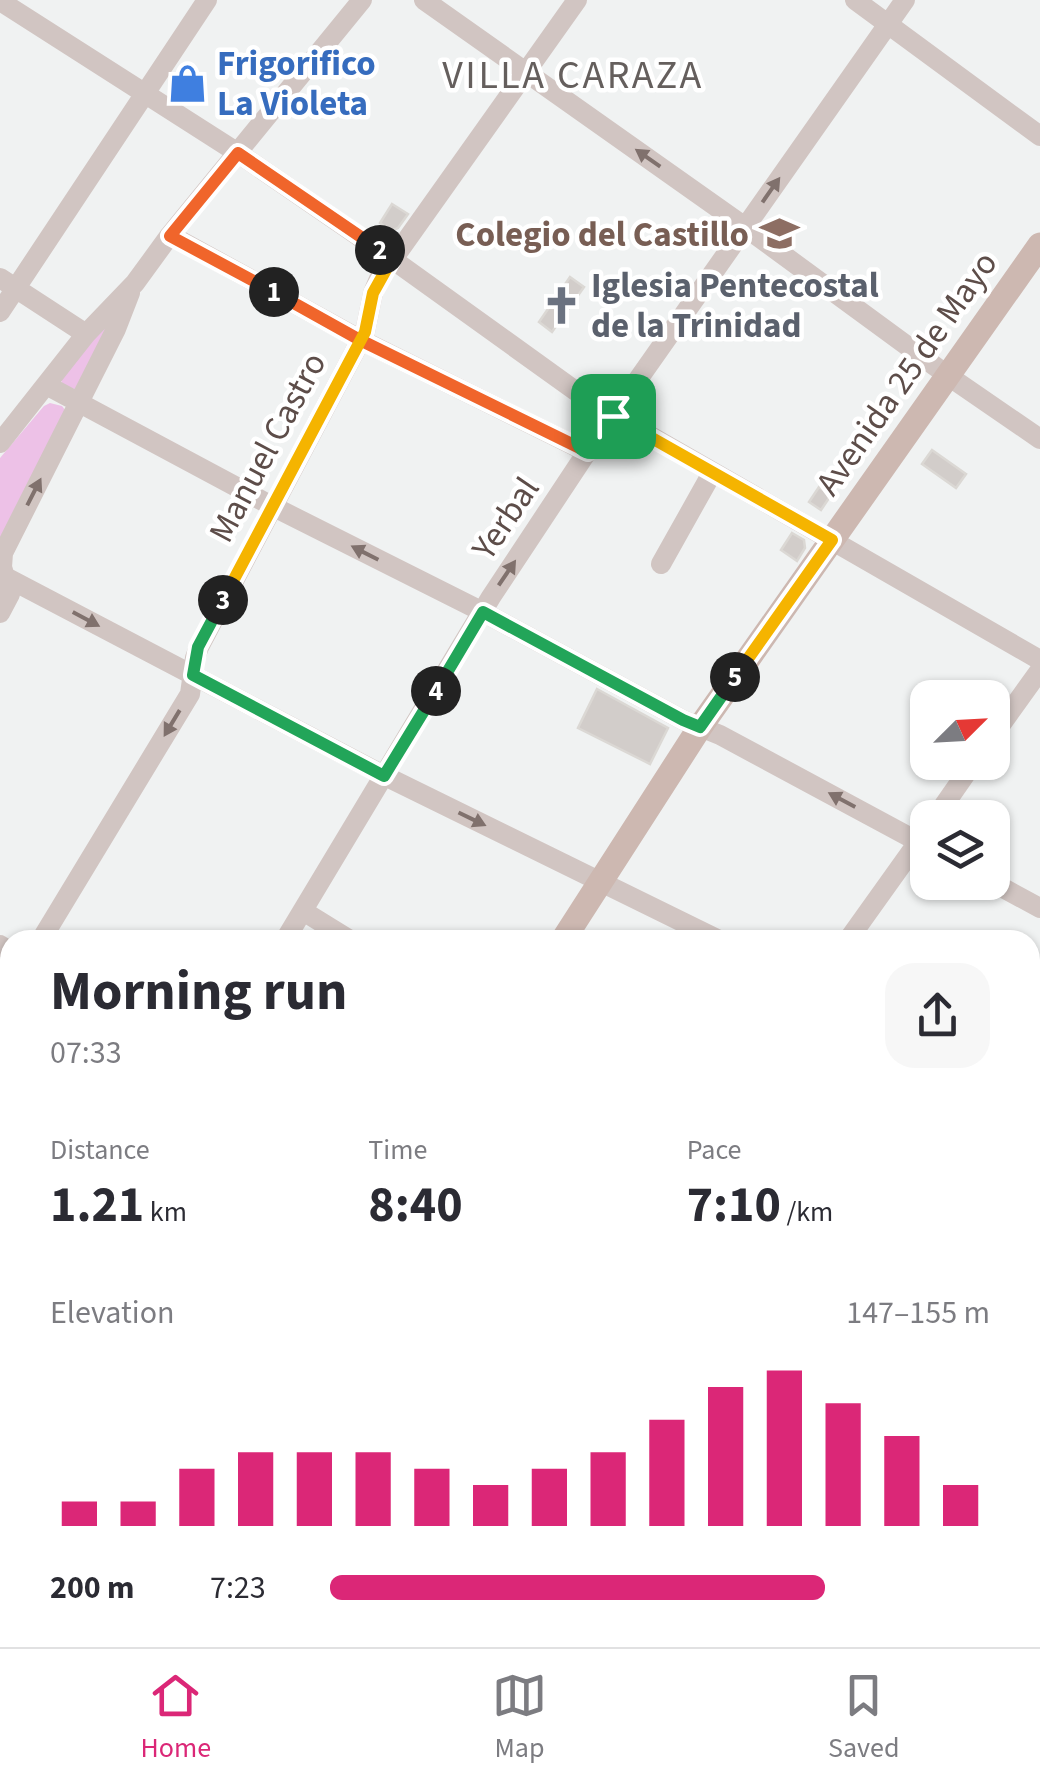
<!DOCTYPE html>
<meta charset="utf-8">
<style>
:root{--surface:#fff;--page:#f7f7f7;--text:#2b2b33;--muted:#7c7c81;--line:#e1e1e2;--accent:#db2777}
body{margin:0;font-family:"Source Sans 3",sans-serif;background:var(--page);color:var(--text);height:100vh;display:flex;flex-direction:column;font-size:38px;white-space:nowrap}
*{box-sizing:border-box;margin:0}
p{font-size:32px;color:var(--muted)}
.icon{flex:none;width:55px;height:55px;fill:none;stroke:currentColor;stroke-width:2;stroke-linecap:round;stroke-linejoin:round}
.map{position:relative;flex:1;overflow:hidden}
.details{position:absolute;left:0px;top:930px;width:1040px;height:718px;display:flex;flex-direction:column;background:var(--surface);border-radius:30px 30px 0 0;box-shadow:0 2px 8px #0004}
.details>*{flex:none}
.needle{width:65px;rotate:66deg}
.fabs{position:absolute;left:910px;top:680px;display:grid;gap:20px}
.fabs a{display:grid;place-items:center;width:100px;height:100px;border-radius:20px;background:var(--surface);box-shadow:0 2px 8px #0004;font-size:50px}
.pin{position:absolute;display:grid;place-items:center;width:85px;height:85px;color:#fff;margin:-42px;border-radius:20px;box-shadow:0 5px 15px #0006}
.km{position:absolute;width:50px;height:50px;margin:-25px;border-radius:50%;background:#222;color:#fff;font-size:28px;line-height:50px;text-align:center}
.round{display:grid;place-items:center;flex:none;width:105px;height:105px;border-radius:30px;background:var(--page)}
.summary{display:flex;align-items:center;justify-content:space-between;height:170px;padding:0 50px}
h1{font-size:55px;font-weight:700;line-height:75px}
.stats{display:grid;grid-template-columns:repeat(3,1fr);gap:15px;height:170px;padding:10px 50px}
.stats div{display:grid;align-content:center}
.stats b{font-size:50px;font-weight:700}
.stats small{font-size:28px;font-weight:400}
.stats p{font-size:28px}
.chart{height:280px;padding:20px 50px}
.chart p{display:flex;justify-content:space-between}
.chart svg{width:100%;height:180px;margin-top:10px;stroke:var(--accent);stroke-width:6}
ul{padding:0 50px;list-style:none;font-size:32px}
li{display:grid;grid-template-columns:160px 120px 1fr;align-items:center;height:75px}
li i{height:25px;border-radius:12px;background:var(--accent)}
.tabs{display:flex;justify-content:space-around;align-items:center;height:140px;border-top:2px solid var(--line);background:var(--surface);font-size:28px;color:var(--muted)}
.tabs a{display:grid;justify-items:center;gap:5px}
.tabs .current{color:var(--accent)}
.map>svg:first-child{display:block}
.green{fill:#edc1e7}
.building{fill:#d2cdca;stroke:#dbd8d4;stroke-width:2.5}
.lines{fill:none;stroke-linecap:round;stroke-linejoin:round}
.minor{stroke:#d1c5c2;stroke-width:20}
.major{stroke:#cdb8b1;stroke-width:25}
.oneway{fill:#80716d}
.split-1-casing{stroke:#fff;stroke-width:20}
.split-2-casing{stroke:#fff;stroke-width:20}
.split-3-casing{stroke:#fff;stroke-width:20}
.split-4-casing{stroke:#fff;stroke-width:20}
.split-5-casing{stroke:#fff;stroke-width:20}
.split-6-casing{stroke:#fff;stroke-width:20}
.split-1{stroke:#f0652b;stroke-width:12}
.split-2{stroke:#f0652b;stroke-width:12}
.split-3{stroke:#f5b400;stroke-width:12}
.split-4{stroke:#22a559;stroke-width:12}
.split-5{stroke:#22a559;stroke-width:12}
.split-6{stroke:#f5b400;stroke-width:12}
.labels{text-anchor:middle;stroke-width:9;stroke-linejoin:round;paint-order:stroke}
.shop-label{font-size:35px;font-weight:bold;fill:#366cbe;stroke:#fff;text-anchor:start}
.education-label{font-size:35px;font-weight:bold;fill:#785e54;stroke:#fff;text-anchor:end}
.worship-label{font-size:35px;font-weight:bold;fill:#5b616d;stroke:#fff;text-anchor:start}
.street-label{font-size:35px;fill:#5d4d49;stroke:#fff}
.quarter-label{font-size:40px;letter-spacing:2.5px;fill:#655f5d;stroke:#fff}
</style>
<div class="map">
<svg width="1040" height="1647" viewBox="0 0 1040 1647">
<rect width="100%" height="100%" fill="#f0f2f2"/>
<path class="green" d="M99 325 109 327 78 390 63 386 61 380Z
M50 403 62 406 65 410 0 550V458L44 406Z"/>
<path class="building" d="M187 65 202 76 188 94 178 87 177 79Z
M392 204 408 214 398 228 391 231 380 223Z
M570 277 584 287 552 332 539 322Z
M932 450 966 474 956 488 922 464Z
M819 487 831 495 821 510 809 502Z
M792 533 804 540 805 548 797 561 781 550Z
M597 689 668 728 650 764 578 728Z"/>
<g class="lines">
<path class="minor" d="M424 0 745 227 947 375 1040 439
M855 0 1040 136
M0 1 238 153 392 259 591 402 1040 660
M170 235 361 340 587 452
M0 278 86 334
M0 312 207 0
M46 385 272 506 483 612 683 720 720 735 928 847
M0 443 86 334 135 283 170 235 362 0
M661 564 712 473
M0 574 385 776 719 940
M0 613 10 594 2 567 3 553 116 329 130 293
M992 737 1040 670
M935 818 974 762
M992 882 1040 908
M303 911 350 940
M41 940 190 694 195 658 199 647 365 332 373 293 379 279 577 0
M285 940 491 597 587 452 905 0
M848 940 928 828
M0 945 10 951
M0 1006 10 990
M1030 1085 1040 1089
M1030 1213 1040 1216
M0 1254 10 1261
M1030 1297 1040 1280
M0 1401 10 1385
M1030 1423 1040 1426
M0 1550 10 1556
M1030 1612 1040 1618
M518 1638 530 1647
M764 1638 777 1647
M417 1647 422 1638
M816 1647 822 1638"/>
<path class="major" d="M563 940 700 727 1040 245
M145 1647 150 1638"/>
</g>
<defs><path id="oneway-solid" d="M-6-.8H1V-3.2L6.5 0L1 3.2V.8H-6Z" transform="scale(2.5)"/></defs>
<g class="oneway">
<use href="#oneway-solid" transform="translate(648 158) rotate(-145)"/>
<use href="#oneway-solid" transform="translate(771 190) rotate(-55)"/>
<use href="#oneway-solid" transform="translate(34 492) rotate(-63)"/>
<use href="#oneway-solid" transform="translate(365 553) rotate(-153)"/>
<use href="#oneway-solid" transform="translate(507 573) rotate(-56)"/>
<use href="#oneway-solid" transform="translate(86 619) rotate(28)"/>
<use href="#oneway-solid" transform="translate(172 723) rotate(121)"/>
<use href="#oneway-solid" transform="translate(842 800) rotate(-152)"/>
<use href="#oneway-solid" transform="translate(472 819) rotate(26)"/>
</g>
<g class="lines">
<defs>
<path id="split-1" d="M274 292 360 340 588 452 613 416"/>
<path id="split-2" d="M274 292 170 236 238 153 380 250"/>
<path id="split-3" d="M223 600 365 332 373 293 392 259 380 250"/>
<path id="split-4" d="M223 600 198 647 193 675 384 776 436 691"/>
<path id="split-5" d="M436 691 483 612 683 720 700 727 735 677"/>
<path id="split-6" d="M613 416 832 540 735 677"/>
</defs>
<use href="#split-1" class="split-1-casing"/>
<use href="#split-2" class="split-2-casing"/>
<use href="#split-3" class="split-3-casing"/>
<use href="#split-4" class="split-4-casing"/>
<use href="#split-5" class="split-5-casing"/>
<use href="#split-6" class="split-6-casing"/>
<use href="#split-1" class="split-1"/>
<use href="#split-2" class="split-2"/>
<use href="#split-3" class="split-3"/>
<use href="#split-4" class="split-4"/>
<use href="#split-5" class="split-5"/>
<use href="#split-6" class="split-6"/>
</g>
<defs>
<symbol id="shop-bare" viewBox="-9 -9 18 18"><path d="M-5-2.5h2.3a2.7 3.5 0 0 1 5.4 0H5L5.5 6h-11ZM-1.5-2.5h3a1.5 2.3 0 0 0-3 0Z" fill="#3f7fe0" stroke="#fff" stroke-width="2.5" paint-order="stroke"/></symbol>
<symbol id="school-bare" viewBox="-9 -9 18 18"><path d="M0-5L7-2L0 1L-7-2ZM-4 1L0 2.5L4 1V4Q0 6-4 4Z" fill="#8d6e63" stroke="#fff" stroke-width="2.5" paint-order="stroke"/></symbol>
<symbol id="church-bare" viewBox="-9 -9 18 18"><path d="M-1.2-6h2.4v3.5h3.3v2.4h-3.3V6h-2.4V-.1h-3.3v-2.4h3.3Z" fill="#6b7280" stroke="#fff" stroke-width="2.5" paint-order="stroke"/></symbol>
</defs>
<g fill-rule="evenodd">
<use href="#shop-bare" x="160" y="56" width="55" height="55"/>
<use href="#school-bare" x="752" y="206" width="55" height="55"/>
<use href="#church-bare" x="534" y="278" width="55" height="55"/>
</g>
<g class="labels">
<g class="shop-label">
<text x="217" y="75">Frigorifico<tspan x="217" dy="40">La Violeta</tspan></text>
</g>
<g class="education-label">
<text x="749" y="246">Colegio del Castillo</text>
</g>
<g class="worship-label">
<text x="591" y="297">Iglesia Pentecostal<tspan x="591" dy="40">de la Trinidad</tspan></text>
</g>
<g class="street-label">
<text transform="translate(906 373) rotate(-55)" y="12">Avenida 25 de Mayo</text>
<text transform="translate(267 447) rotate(-62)" y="12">Manuel Castro</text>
<text transform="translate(505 518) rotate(-56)" y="12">Yerbal</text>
</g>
<g class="quarter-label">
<text x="573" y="88">VILLA CARAZA</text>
</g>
</g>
</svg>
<div class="fabs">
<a><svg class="needle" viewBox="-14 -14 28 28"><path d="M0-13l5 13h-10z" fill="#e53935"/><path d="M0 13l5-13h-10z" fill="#7c7c81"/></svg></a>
<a><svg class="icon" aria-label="layers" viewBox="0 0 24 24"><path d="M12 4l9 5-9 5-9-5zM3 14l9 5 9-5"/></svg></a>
</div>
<div class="pin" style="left:613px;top:416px;background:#1e9e55"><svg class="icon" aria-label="arrive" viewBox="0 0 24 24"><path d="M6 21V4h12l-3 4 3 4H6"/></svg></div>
<b class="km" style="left:274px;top:292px">1</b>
<b class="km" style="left:380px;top:250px">2</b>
<b class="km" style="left:223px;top:600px">3</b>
<b class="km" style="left:436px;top:691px">4</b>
<b class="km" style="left:735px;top:677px">5</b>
<section class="details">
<div class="summary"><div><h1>Morning run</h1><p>07:33</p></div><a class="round"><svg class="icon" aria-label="share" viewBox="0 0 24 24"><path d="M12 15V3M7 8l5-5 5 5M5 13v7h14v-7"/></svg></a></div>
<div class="stats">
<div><p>Distance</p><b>1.21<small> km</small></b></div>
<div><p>Time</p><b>8:40</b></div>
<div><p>Pace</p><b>7:10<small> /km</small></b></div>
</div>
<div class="chart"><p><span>Elevation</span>147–155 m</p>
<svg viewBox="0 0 160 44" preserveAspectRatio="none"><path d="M5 44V38M15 44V38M25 44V30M35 44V26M45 44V26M55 44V26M65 44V30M75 44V34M85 44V30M95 44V26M105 44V18M115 44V10M125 44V6M135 44V14M145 44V22M155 44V34"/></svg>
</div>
<ul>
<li><b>200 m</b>7:23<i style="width:75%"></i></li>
</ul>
</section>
</div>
<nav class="tabs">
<a class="current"><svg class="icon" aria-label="home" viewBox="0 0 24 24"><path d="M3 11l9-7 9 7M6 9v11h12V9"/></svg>Home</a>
<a><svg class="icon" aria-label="map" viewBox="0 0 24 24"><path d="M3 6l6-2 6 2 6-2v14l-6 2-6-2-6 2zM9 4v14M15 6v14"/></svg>Map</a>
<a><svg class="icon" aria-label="saved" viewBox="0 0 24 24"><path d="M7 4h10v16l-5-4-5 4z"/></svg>Saved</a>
</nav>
